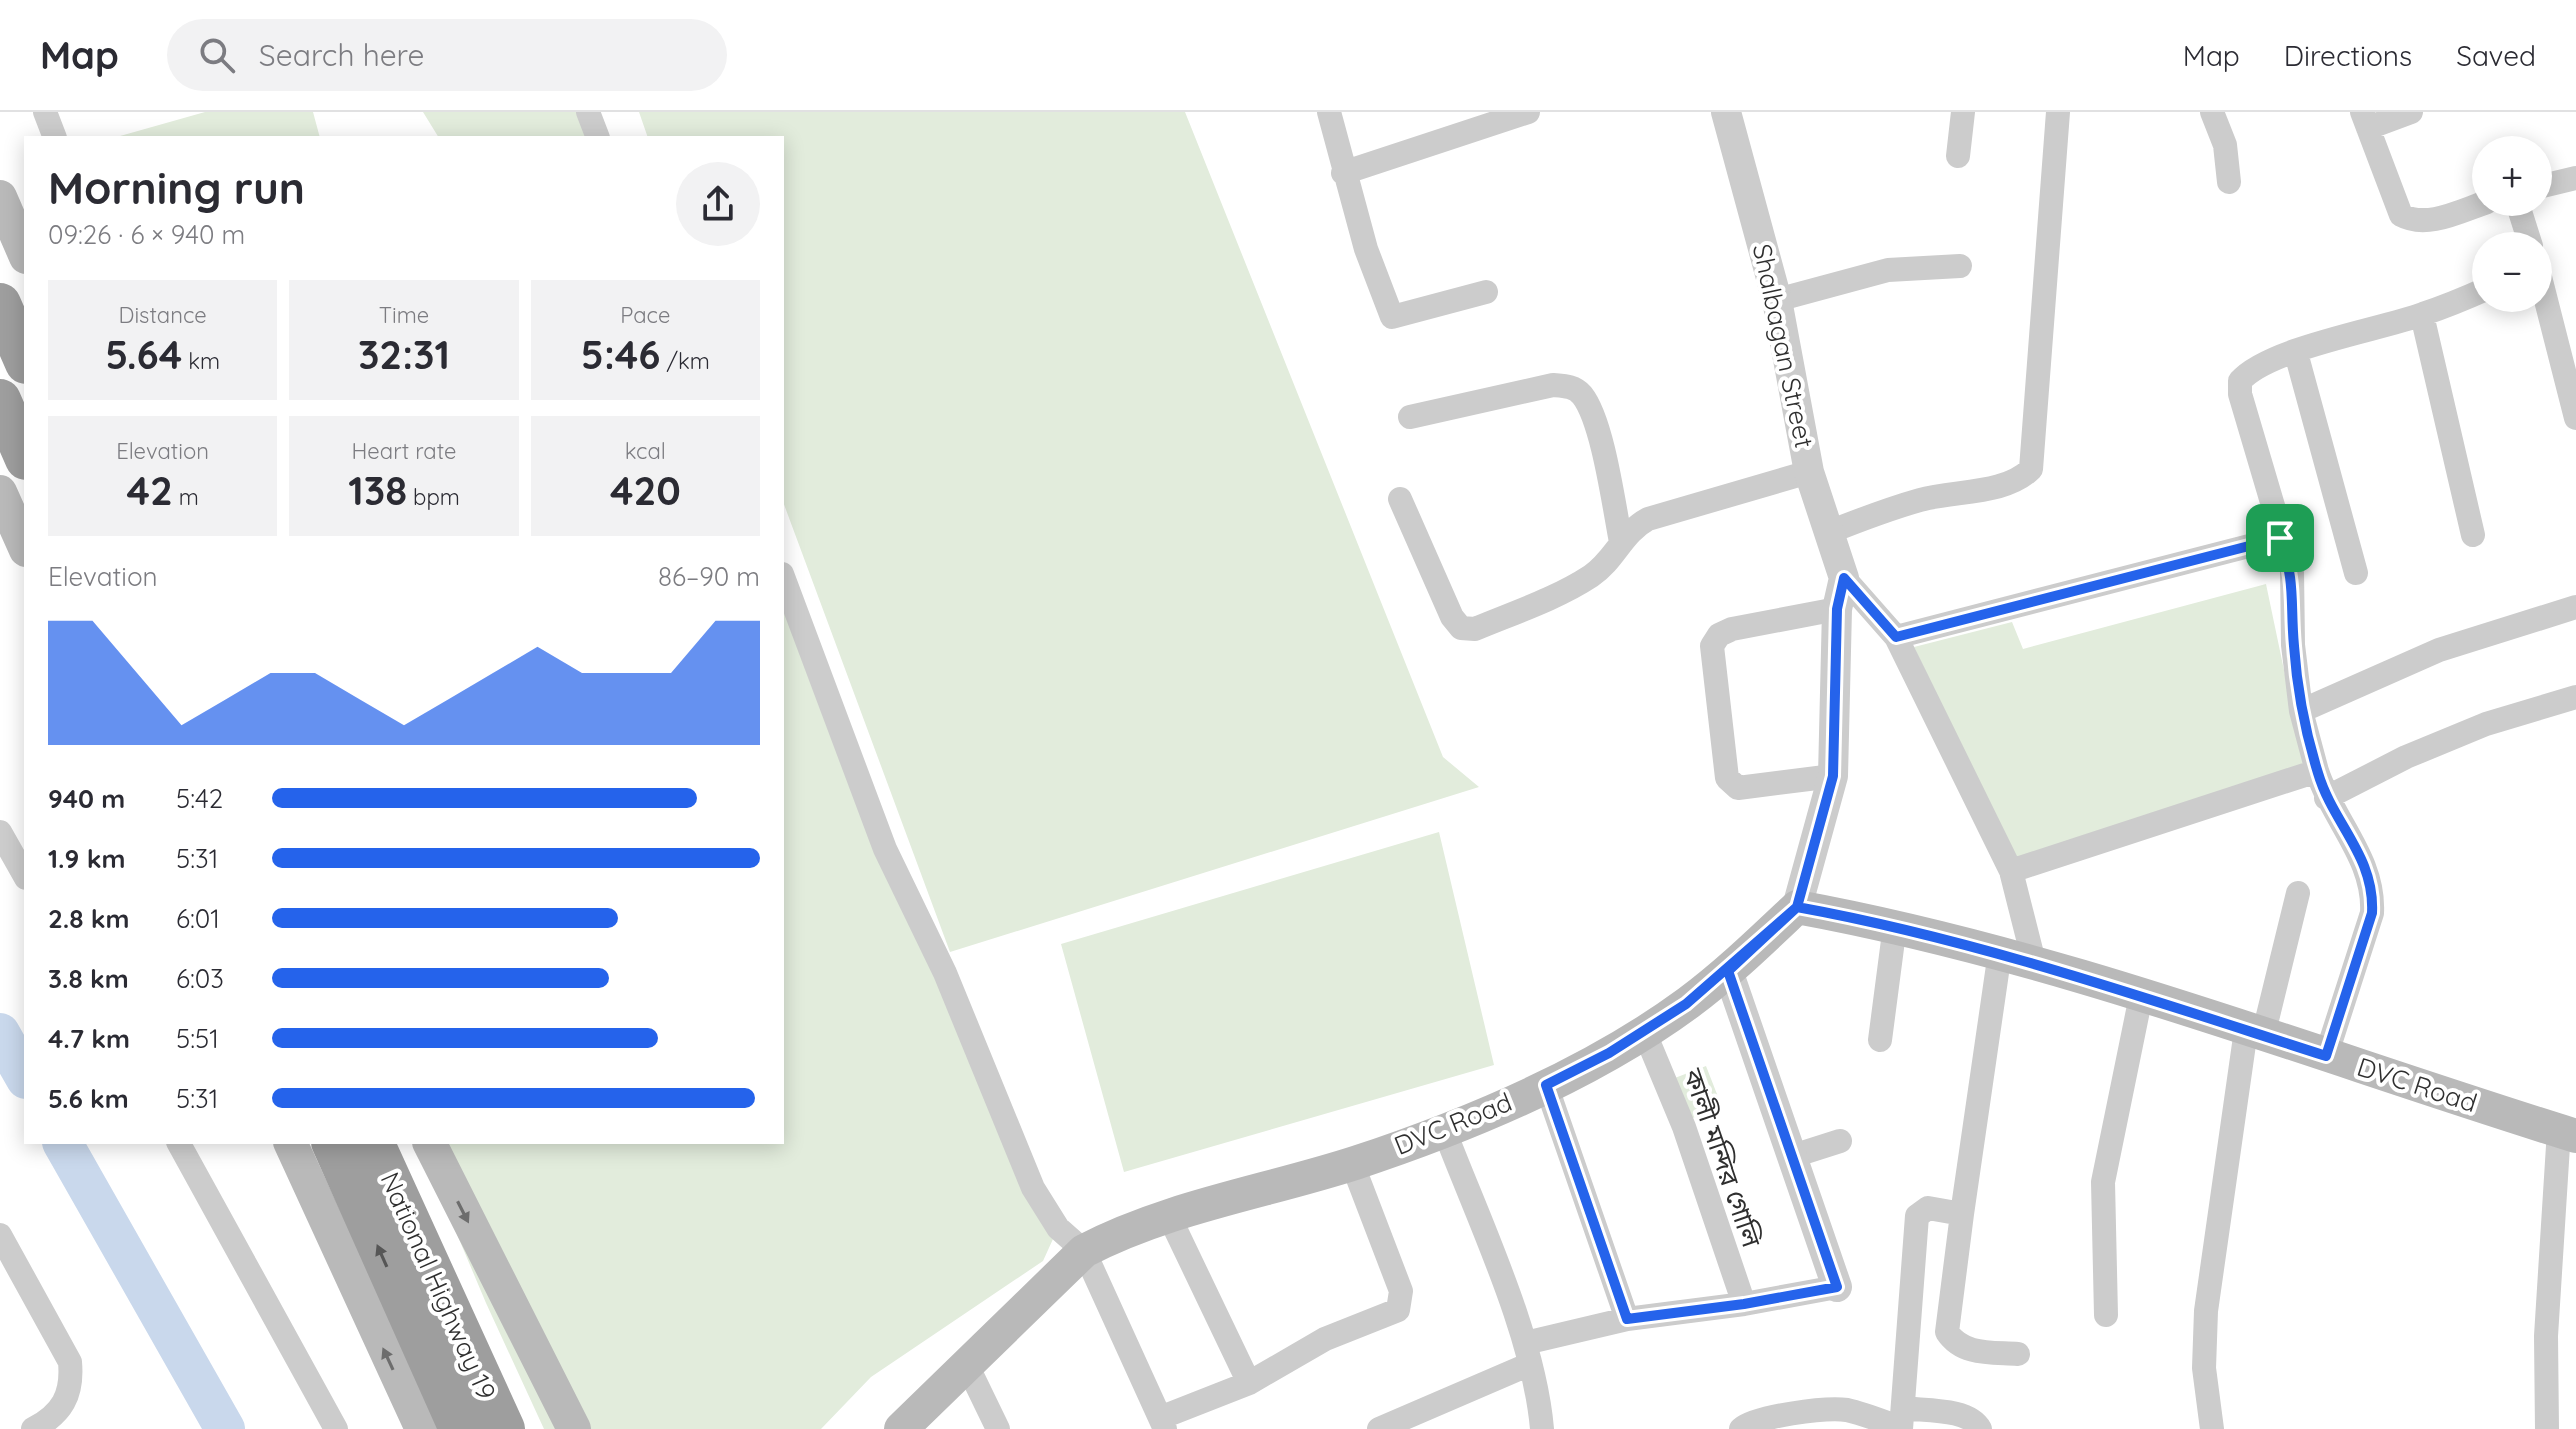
<!DOCTYPE html>
<meta charset="utf-8">
<style>
:root{--surface:#fff;--page:#f2f2f3;--text:#2b2b33;--muted:#7c7c81;--line:#e1e1e2;--accent:#2563eb}
body{margin:0;font-family:Quicksand,"Noto Sans Bengali",sans-serif;background:var(--page);color:var(--text);height:100vh;display:flex;flex-direction:column;font-size:30px;white-space:nowrap}
*{box-sizing:border-box;margin:0}
p{font-size:26px;color:var(--muted)}
.icon{flex:none;width:44px;height:44px;fill:none;stroke:currentColor;stroke-width:2;stroke-linecap:round;stroke-linejoin:round}
.map{position:relative;flex:1;overflow:hidden}
.side{position:absolute;left:24px;top:24px;width:760px;height:1008px;display:flex;flex-direction:column;background:var(--surface);border-radius:0px;box-shadow:0 4px 20px #0003}
.side>*{flex:none}
.tools{position:absolute;left:2472px;top:24px;display:grid;gap:16px}
.tools a{display:grid;place-items:center;width:80px;height:80px;border-radius:50%;background:var(--surface);box-shadow:0 4px 20px #0003;font-size:40px}
.pin{position:absolute;display:grid;place-items:center;width:68px;height:68px;color:#fff;margin:-34px;border-radius:16px;box-shadow:0 4px 12px #0006}
.round{display:grid;place-items:center;flex:none;width:84px;height:84px;border-radius:42px;background:var(--page)}
.summary{display:flex;align-items:center;justify-content:space-between;height:136px;padding:0 24px}
h1{font-size:44px;font-weight:800;line-height:60px}
.stats{display:grid;grid-template-columns:repeat(3,1fr);gap:12px;height:136px;padding:8px 24px}
.stats div{display:grid;align-content:center;border-radius:0px;background:var(--page);text-align:center}
.stats b{font-size:40px;font-weight:800}
.stats small{font-size:22px;font-weight:400}
.stats p{font-size:22px}
.chart{height:224px;padding:16px 24px}
.chart p{display:flex;justify-content:space-between}
.chart svg{width:100%;height:144px;margin-top:8px;fill:var(--accent);opacity:.7}
ul{padding:0 24px;list-style:none;font-size:26px}
li{display:grid;grid-template-columns:128px 96px 1fr;align-items:center;height:60px}
li i{height:20px;border-radius:10px;background:var(--accent)}
header{display:flex;align-items:center;gap:48px;box-sizing:border-box;height:112px;padding:0 40px;background:var(--surface);border-bottom:2px solid var(--line)}
header strong{font-size:38px}
nav{display:flex;gap:44px;margin-inline-start:auto;font-size:28px}
.search{width:560px;height:72px;background:var(--page);display:flex;align-items:center;gap:20px;box-sizing:border-box;padding:0 28px;border-radius:44px;color:var(--muted);font-size:30px}
.map>svg:first-child{display:block}
.green{fill:#e2ecdc}
.lines{fill:none;stroke-linecap:round;stroke-linejoin:round}
.river{stroke:#c9d8ec;stroke-width:40}
.minor{stroke:#ccc;stroke-width:24}
.tertiary{stroke:#ccc;stroke-width:30}
.secondary{stroke:#b9b9b9;stroke-width:34}
.trunk{stroke:#9e9e9e;stroke-width:42}
.oneway{fill:#6d6d6d}
.oneway2{fill:#565656}
.route-casing{stroke:#fff;stroke-width:16}
.route{stroke:#2563eb;stroke-width:10}
.labels{text-anchor:middle;stroke-width:8;stroke-linejoin:round;paint-order:stroke}
.street-label{font-size:26px;fill:#2f2f2f;stroke:#fff}
</style>
<header>
<strong>Map</strong>
<div class="search"><svg class="icon" aria-label="search" viewBox="0 0 24 24"><circle cx="10" cy="10" r="6"/><path d="M15 15l6 6"/></svg>Search here</div>
<nav><a>Map</a><a>Directions</a><a>Saved</a></nav>
</header>
<div class="map">
<svg width="2576" height="1317" viewBox="0 0 2576 1317">
<rect width="100%" height="100%" fill="#fff"/>
<path class="green" d="M205 0H313L320 26H113Z
M423 0H597L606 26H439Z
M639 0H1185L1443 645 1479 675 950 840 782 387V26H648Z
M2266 472 2304 654 2014 746 1914 535 2012 510 2023 537Z
M782 486 1058 1116 1043 1149 871 1265 821 1317H544L486 1191 418 1030H782Z
M1439 720 1494 953 1124 1060 1061 832Z
M1706 954 1722 995 1682 1010 1667 969Z"/>
<g class="lines">
<path class="river" d="M0 921 26 967
M62 1030 225 1317"/>
<path class="minor" d="M45 0 55 26
M588 0 598 26
M1329 0 1366 137 1392 205 1486 180
M2212 0 2225 33 2229 70
M2362 0 2401 103C2427 117 2460 99 2487 90
M2368 16 2411 0
M1958 44 1963 0
M1343 61 1528 0
M2538 75 2576 66
M2517 90 2531 134
M2538 157 2576 306
M1777 188 1888 158 1960 154
M2422 203 2473 423
M2296 241 2356 461
M1410 305 1553 273C1564 274 1574 274 1582 283 1603 309 1614 395 1621 430
M1400 387 1452 505 1461 516 1475 517C1513 501 1556 487 1591 464 1615 448 1622 421 1648 407L1809 360
M1827 421C1857 409 1888 397 1920 388 1955 378 2005 383 2031 357L2058 0
M782 462 885 737 945 861 1033 1076 1058 1116 1084 1139 1165 1317
M1844 466 1896 525 2011 759 2034 850
M1896 525 2280 426
M2301 599 2439 538 2576 495
M2317 659C2333 709 2375 747 2372 801L2326 944
M1833 664 1738 676 1727 666 1712 534 1719 523 1732 517 1837 497
M2326 686 2406 645 2486 612 2576 585
M0 720 26 766
M2011 759 2317 659 2301 599 2293 533 2292 458 2240 282V269C2269 236 2379 218 2423 202 2444 195 2466 186 2486 177
M1644 919 1684 1015 1744 1192
M2263 924 2298 781
M1880 928 1895 813
M1546 973 1627 1207
M1445 1020C1479 1109 1534 1223 1542 1317
M178 1030 336 1317
M1793 1044 1840 1029
M1962 1102 1947 1220C1963 1244 1992 1240 2018 1242
M1169 1104 1249 1271
M0 1123 70 1250C73 1283 62 1302 33 1317
M2106 1203 2103 1070 2141 884
M1525 1231 1627 1207 1744 1192 1837 1175
M967 1253 998 1317
M1903 1296C1925 1299 1969 1296 1980 1317
M1160 1306 1249 1271 1325 1227 1398 1198 1401 1179 1352 1051
M1379 1317 1530 1252
M1741 1317C1756 1304 1826 1295 1847 1298 1865 1302 1884 1310 1901 1316
M1901 1317 1917 1104 1928 1096 1962 1102 2000 840
M2212 1317 2204 1256 2206 1199 2246 918
M2547 1317 2546 1224 2559 1018"/>
<path class="tertiary" d="M1726 0 1777 188 1809 360 1844 466 1837 497 1833 664 1797 795
M1728 859 1837 1175"/>
<path class="secondary" d="M0 85 26 145
M0 380 26 438
M290 1030 422 1317
M429 1030 574 1317
M901 1317 1084 1139C1168 1095 1265 1080 1355 1051 1470 1013 1590 963 1688 891 1727 862 1762 828 1797 795 2064 844 2318 944 2576 1024"/>
<path class="trunk" d="M0 192 26 251
M0 288 26 347
M332 1030 460 1317
M373 1030 504 1317"/>
</g>
<defs><path id="oneway-solid" d="M-6-.8H1V-3.2L6.5 0L1 3.2V.8H-6Z" transform="scale(2)"/></defs>
<g class="oneway">
<use href="#oneway-solid" transform="translate(463 1100) rotate(63)"/>
<use href="#oneway-solid" transform="translate(388 1247) rotate(-115)"/>
</g>
<use class="oneway2" href="#oneway-solid" transform="translate(382 1144) rotate(-114)"/>
<g class="lines">
<defs>
<path id="route" d="M2280 426 1896 525 1844 466 1837 497 1833 664 1797 795 1686 892 1609 941 1546 973 1627 1207 1744 1192 1837 1175 1728 859 1797 795C1979 828 2151 888 2326 944L2372 801C2375 744 2333 712 2318 661 2305 619 2297 577 2294 534 2290 491 2296 470 2280 426"/>
</defs>
<use href="#route" class="route-casing"/>
<use href="#route" class="route"/>
</g>
<g class="labels">
<g class="street-label">
<text transform="translate(1783 234) rotate(78)" y="9">Shalbagan Street</text>
<text transform="translate(2417 973) rotate(18)" y="9">DVC Road</text>
<text transform="translate(1453 1012) rotate(-22)" y="9">DVC Road</text>
<text transform="translate(1722 1046) rotate(71)" y="9">কালী মন্দির গোলি</text>
<text transform="translate(438 1174) rotate(66)" y="9">National Highway 19</text>
</g>
</g>
</svg>
<div class="tools">
<a>+</a>
<a>−</a>
</div>
<div class="pin" style="left:2280px;top:426px;background:#1e9e55"><svg class="icon" aria-label="arrive" viewBox="0 0 24 24"><path d="M6 21V4h12l-3 4 3 4H6"/></svg></div>
<section class="side">
<div class="summary"><div><h1>Morning run</h1><p>09:26 · 6 × 940 m</p></div><a class="round"><svg class="icon" aria-label="share" viewBox="0 0 24 24"><path d="M12 15V3M7 8l5-5 5 5M5 13v7h14v-7"/></svg></a></div>
<div class="stats">
<div><p>Distance</p><b>5.64<small> km</small></b></div>
<div><p>Time</p><b>32:31</b></div>
<div><p>Pace</p><b>5:46<small> /km</small></b></div>
</div>
<div class="stats">
<div><p>Elevation</p><b>42<small> m</small></b></div>
<div><p>Heart rate</p><b>138<small> bpm</small></b></div>
<div><p>kcal</p><b>420</b></div>
</div>
<div class="chart"><p><span>Elevation</span>86–90 m</p>
<svg viewBox="0 0 160 44" preserveAspectRatio="none"><path d="M0 44V6L10 6L20 22L30 38L40 30L50 22L60 22L70 30L80 38L90 30L100 22L110 14L120 22L130 22L140 22L150 6L160 6V44z"/></svg>
</div>
<ul>
<li><b>940 m</b>5:42<i style="width:87%"></i></li>
<li><b>1.9 km</b>5:31<i style="width:100%"></i></li>
<li><b>2.8 km</b>6:01<i style="width:71%"></i></li>
<li><b>3.8 km</b>6:03<i style="width:69%"></i></li>
<li><b>4.7 km</b>5:51<i style="width:79%"></i></li>
<li><b>5.6 km</b>5:31<i style="width:99%"></i></li>
</ul>
</section>
</div>
